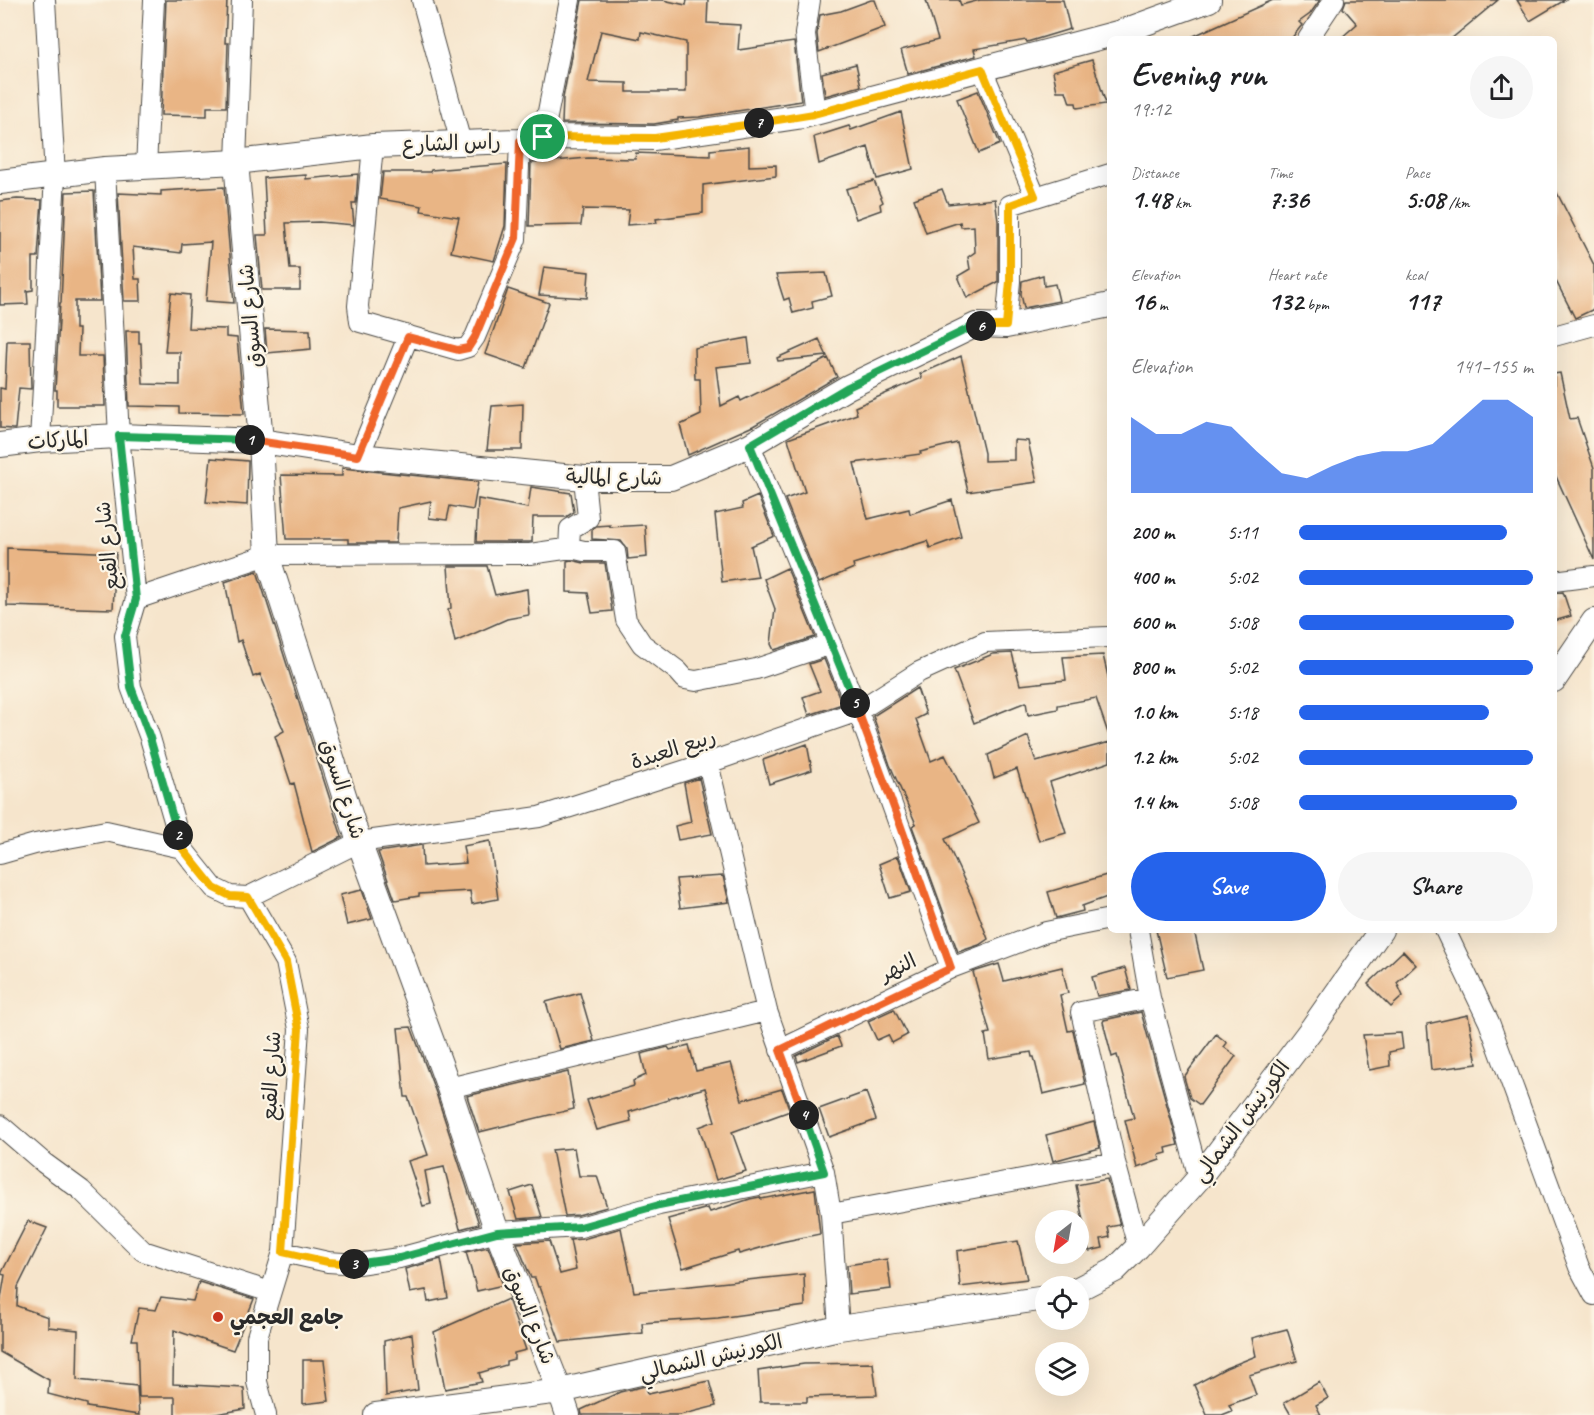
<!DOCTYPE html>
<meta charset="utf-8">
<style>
:root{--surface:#fff;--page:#f6f6f6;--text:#202124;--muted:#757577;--accent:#2563eb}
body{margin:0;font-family:Caveat,"Playpen Sans Arabic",sans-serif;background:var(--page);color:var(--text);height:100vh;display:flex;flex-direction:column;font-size:22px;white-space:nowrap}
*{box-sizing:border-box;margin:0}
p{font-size:20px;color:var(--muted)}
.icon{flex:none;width:33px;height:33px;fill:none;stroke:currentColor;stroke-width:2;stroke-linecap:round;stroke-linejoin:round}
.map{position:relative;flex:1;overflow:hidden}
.side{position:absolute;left:1107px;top:36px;width:450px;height:897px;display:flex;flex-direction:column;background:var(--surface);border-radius:9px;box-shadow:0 6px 24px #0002}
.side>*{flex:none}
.needle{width:39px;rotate:211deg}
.buttons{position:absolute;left:1035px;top:1210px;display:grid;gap:12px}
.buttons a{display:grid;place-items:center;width:54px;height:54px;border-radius:50%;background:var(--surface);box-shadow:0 6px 24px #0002;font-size:30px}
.pin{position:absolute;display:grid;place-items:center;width:51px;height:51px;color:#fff;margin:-26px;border:3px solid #fff;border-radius:50%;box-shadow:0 2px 6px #0007}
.km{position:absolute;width:30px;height:30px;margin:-15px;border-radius:50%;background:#222;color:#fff;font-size:16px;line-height:30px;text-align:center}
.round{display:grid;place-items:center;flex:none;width:63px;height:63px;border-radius:32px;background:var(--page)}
.overview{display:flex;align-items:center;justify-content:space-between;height:102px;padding:0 24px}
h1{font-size:33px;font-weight:800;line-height:45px}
.figures{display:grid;grid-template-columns:repeat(3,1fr);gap:9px;height:102px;padding:6px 24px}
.figures div{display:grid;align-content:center}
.figures b{font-size:26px;font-weight:800}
.figures small{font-size:16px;font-weight:400}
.figures p{font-size:16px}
.chart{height:168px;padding:12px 24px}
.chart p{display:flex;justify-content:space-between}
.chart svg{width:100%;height:108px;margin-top:6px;fill:var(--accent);opacity:.7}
.button{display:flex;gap:12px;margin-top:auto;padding:12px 24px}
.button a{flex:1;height:69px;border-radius:36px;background:var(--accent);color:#fff;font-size:24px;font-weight:800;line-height:69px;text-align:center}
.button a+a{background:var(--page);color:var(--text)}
ul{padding:0 24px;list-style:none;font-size:20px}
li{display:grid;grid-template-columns:96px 72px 1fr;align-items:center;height:45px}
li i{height:15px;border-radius:8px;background:var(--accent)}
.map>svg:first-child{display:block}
.building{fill:#e9b585;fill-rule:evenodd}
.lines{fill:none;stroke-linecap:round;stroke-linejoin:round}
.minor-casing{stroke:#494743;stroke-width:22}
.tertiary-casing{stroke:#494743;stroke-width:26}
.minor{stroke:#fff;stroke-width:20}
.tertiary{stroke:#fff;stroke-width:24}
.split-1-casing{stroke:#fff;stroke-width:12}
.split-2-casing{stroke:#fff;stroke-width:12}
.split-3-casing{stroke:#fff;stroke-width:12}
.split-4-casing{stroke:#fff;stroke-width:12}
.split-5-casing{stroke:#fff;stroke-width:12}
.split-6-casing{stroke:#fff;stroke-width:12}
.split-7-casing{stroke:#fff;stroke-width:12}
.split-8-casing{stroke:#fff;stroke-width:12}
.split-1{stroke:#f0652b;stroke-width:8}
.split-2{stroke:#22a559;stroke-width:8}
.split-3{stroke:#f5b400;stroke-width:8}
.split-4{stroke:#22a559;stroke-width:8}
.split-5{stroke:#f0652b;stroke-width:8}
.split-6{stroke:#22a559;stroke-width:8}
.split-7{stroke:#f5b400;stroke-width:8}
.split-8{stroke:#f5b400;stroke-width:8}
.poi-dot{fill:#c8321e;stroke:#fcf5e5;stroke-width:2}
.labels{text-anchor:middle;stroke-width:4.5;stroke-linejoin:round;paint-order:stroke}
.street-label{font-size:21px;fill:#2b2b2b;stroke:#fcf5e5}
.poi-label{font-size:21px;font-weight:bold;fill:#2b2b2b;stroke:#fcf5e5;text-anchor:start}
</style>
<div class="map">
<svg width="1594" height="1415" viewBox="0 0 1594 1415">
<rect width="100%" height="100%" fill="#fcf5e5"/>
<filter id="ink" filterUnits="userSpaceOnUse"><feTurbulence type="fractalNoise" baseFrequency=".0167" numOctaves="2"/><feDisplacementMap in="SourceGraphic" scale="12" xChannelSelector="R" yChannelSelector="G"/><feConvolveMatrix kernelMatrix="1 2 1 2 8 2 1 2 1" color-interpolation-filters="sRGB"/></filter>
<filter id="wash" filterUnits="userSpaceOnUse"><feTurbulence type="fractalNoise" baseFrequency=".008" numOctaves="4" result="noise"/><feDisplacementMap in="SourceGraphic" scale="24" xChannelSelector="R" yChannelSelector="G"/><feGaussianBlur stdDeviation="1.35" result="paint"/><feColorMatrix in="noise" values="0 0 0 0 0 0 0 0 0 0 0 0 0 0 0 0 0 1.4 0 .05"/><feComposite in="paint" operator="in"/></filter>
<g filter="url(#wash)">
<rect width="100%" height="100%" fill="#f6e5cc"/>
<g id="blocks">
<path class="building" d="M166 0H227L225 43H228L226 107H207V116L161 115Z
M582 0H663L686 5 687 0H708L707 23 740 25 738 50 794 42 801 101 699 117 678 118V120L654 124 562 123 563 98ZM601 31 640 39 641 32 686 42V92H627V83L588 82Z
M871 0H875L885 27 819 52 817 34 820 15 841 11Z
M926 0H959L961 5 980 0H1063L1070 29 1027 42 1026 40 974 49 976 56 908 74 901 50 938 40Z
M1273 0H1320L1310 14 1299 22 1302 25 1291 39H1187Z
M1346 0H1498L1451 39H1340L1357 24 1343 8Z
M1517 0H1565L1530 21Z
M1092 60 1106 104 1077 108 1076 103H1070L1066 91H1057L1053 71Z
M856 64 861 86 825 96 822 73Z
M978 91 1000 144 979 153 957 99Z
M901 112 913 169 877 179 868 147 819 164 814 137 849 126 851 130Z
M749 146V166L776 165V176L703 185V213L656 219 657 223 627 225 629 210 583 209 581 225 529 226 531 163 588 158 635 159 636 153 710 156V150Z
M507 164 505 226 494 261 451 252 459 217 421 211 422 206 380 199 383 172H430L431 170Z
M358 174 356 203H352L354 225 319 222 286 223 290 269H300V290H262L257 235H267L264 178 306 175V179Z
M874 181 883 202 880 204 881 210 856 219 846 189Z
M224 187 234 303 206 301 211 242 182 244 181 253 133 247 135 279H140L141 301H124L118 193 161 195V191Z
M1554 187 1594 265V309L1575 318 1554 277Z
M942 189 948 204 995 199 998 221V282L967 298 958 276 970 269 968 257 975 252 974 226 961 227 960 222 926 233 914 199Z
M94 191 100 301H75V329H79L78 356H103L105 406H57V390H55L60 303H61L66 192Z
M17 199 42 200 38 257H33V290L27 291 28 304 0 305V201Z
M544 267 589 272 587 298 539 295Z
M826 273 832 296 812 301 813 308 793 313 789 298 784 300 776 275Z
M1043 275 1044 286 1055 284 1059 301 1024 308 1021 294 1022 281Z
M508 289 549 303 526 368 485 354Z
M171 293 190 295 188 328 226 329V337L237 338 244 414 179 413V407L129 406 126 331H139V343H141L143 384 180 385V352H165Z
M265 329 310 330 311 349 267 353Z
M748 338 751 363 716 367 721 406 739 397 741 401 828 358 837 377 753 426 688 455 680 425 701 415 700 379H695L694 348Z
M819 339 827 356 778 361 777 358Z
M7 341H30L31 389 19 388 15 429H12L0 428V388L5 389Z
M961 356 984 453V461L1014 460V440L1028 441 1037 482 968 492 957 443 920 452 921 454 854 463 868 519 909 509 910 514 952 500 961 537 930 548 927 541 853 564 854 568 819 583 785 499 805 492 788 439 857 414 855 407 922 378 920 374Z
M1560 373 1570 419 1577 418 1594 468V560L1554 472V374Z
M523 404 522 450H487L492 406Z
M211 458 248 461 247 505 206 502Z
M342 468 478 482 473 510 450 506 447 520 429 518 431 501 398 508 396 543H348V539H286L281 475 342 476Z
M531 487 571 493 574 512 566 517H533L532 542H476L478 499 528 508Z
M758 496 774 536 751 546 758 577 722 582 715 514 743 508 742 503Z
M610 525V527L645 525 647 557 628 559 627 549 621 541 592 539V530L596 526Z
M7 548 116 553 113 609 7 606Z
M571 560 584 563H605L612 611 592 613 588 593 567 592V561Z
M448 566H487L495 595 527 589 529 615 507 619 455 642 448 610 451 608Z
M787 568 815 637 774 650 771 644 775 609 764 579Z
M257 571 342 837 312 852 294 783 291 784 275 736 284 731 260 674 253 677 241 640 237 642 225 582Z
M1563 592 1571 616 1554 621V593Z
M1012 653 1020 685 1066 680 1063 657 1103 655 1110 685V733H1108L1096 698 1058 705V709L1028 715 1026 702 974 723 954 670 993 654Z
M824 659 842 704 809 715 803 697 820 691 809 664Z
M917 688 926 714 916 719 931 761 945 755 979 823 945 839 972 897 988 939 979 945 958 952 912 826 916 824 890 765 873 716Z
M1028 736 1036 762 1110 742V762L1050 782 1066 833 1039 841 1017 769 994 778 988 755Z
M807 744 812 770 769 784 763 760Z
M699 778 712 834 678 840 675 826 691 822 684 783Z
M490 841 498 899 472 904 470 891 419 894V896L395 900 378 852 422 845 423 866 466 863 463 846Z
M898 856 911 892 890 898 879 864Z
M1110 874V896L1082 906 1083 911 1056 918 1048 892Z
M723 876 729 902 680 908 676 879Z
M362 890 372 919 347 925 340 895Z
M1156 930H1194L1203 970 1167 977Z
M1403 951 1416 965 1397 983 1403 996 1391 1007 1368 984Z
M999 964 1004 981 1062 967 1068 993 1060 995 1068 1031 1073 1030 1085 1084 1043 1094 1034 1057H1032L1031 1052 989 1059 985 1034 990 1033 973 972Z
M1125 968 1131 990 1097 996 1092 977Z
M580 993 594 1041 560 1049 546 1002Z
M894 1009 907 1035 892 1043 888 1035 877 1040 868 1021Z
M1141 1012 1178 1145 1166 1148 1167 1153 1159 1155 1160 1160 1137 1168 1125 1120 1134 1118 1117 1055 1112 1057 1103 1022 1104 1020Z
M1468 1015 1477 1064 1431 1070 1427 1024Z
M411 1027 436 1093 479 1224 460 1229 444 1167 425 1171 431 1204 423 1206 408 1161 428 1155 408 1097H405L398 1028Z
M1401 1033 1403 1049 1389 1052 1390 1066 1369 1070 1363 1035Z
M1216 1034 1227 1043 1224 1047 1236 1056 1200 1105 1190 1098 1184 1077Z
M837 1036 841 1046 798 1062 796 1056Z
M689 1045 696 1071 731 1063 742 1100 782 1089 790 1111 732 1132 746 1171 716 1180 699 1127 715 1121 705 1088 668 1098V1100L629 1112 631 1121 597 1130 587 1100 634 1086 633 1081 646 1075 641 1054 668 1047 670 1050Z
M568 1072 574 1109 479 1132 467 1096Z
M866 1092 876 1120 829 1137 819 1109Z
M1094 1122 1100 1148 1053 1161 1046 1135Z
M574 1148 579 1176H597L607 1207 578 1215 565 1216 552 1150Z
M1107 1179 1120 1225 1108 1227 1110 1237 1101 1239 1103 1248 1089 1251 1076 1185Z
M532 1185 542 1217 518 1219 510 1192Z
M815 1189 820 1234 781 1242 739 1254 738 1251 683 1268 668 1219 708 1208 710 1212 750 1199 760 1197 761 1199Z
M28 1221 47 1228 18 1287 17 1306 48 1317V1327L78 1330 77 1380 137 1386 139 1415 87 1407V1404L48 1394 49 1380 0 1352V1305L5 1275 1 1274Z
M621 1228 634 1292 804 1274 805 1306 718 1318 642 1323 643 1333 560 1342 540 1287H538L535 1278H531L517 1243 549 1241 560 1274 576 1270 570 1240 583 1239Z
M1018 1241 1027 1279 960 1287 957 1251Z
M488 1247 503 1285 477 1291 466 1252Z
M441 1259 448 1298 428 1302 426 1290 410 1293 405 1269Z
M887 1259 891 1289 849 1294 847 1265Z
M199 1282 254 1299 233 1350 174 1330 173 1384 244 1388 245 1409 210 1415H175V1397H139L137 1340H132L139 1308 156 1310 161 1297 193 1301Z
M508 1299 526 1350 514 1353V1359L506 1361V1365L479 1373 482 1382 445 1389 434 1332Z
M1287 1329 1297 1361 1249 1375 1256 1395 1229 1405 1232 1411 1222 1415H1207L1194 1385 1226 1368 1256 1356 1252 1338Z
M412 1334 418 1390 386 1396 384 1341Z
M303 1360H324L329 1401 303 1404Z
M873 1363 877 1395 807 1397V1402H760L758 1371 804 1364Z
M709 1381 716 1406 680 1415H582L581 1410 620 1392 646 1386 648 1394Z
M1319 1382 1328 1398 1316 1405 1321 1415H1291L1284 1403Z"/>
</g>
</g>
<g filter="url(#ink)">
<use href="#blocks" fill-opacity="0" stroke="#494743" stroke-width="1.5"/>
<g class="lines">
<defs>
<path id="minor" d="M422 0 461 143
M810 0 805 34 815 114
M1308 39 1334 0
M982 69 1035 196
M543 137 570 0
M373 146 358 306 360 322 458 350 468 347 475 337 516 239 520 141
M236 162 242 0
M146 168 154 0
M105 169 119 436 136 599 125 636 131 687 150 738 182 848 214 888 230 896 248 897 286 962 299 1029 283 1252 257 1337V1382L266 1415
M1006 326 1010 281V205L1110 174
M1554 336 1594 325
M40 440 55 176 45 0
M750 445 858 711 951 968
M359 456 408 337
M569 549 570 529 588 518 584 478
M1554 581 1594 576
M136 599 267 555 530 554 571 548 584 551H615L626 620 642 644 678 671 685 679 696 681 756 669 831 644
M708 763 767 1011 824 1172 831 1214 839 1328
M0 854 35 844 106 831 182 848
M248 897 359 842 539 817 708 763 858 711 919 672 985 642 1108 637
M1138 930 1150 998 1199 1178
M1445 930 1489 1022 1579 1267 1594 1295
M780 1050 951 968 1046 932 1110 919
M449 1088 767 1011
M0 1125 44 1163 81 1190 143 1251 270 1292
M831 1214 1115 1162
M1138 1247 1115 1162 1081 1012 1150 998
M283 1252 328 1262 358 1264 399 1258 497 1232 580 1227 659 1205 824 1172"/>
<path id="tertiary" d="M236 162 261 441 267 555 359 842 449 1088 497 1232 560 1391 568 1415
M0 182 105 169 236 162 373 146 520 141 543 137 655 138 804 116 1121 32 1209 0
M0 445 40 440 119 436 261 441 359 456 584 478H671L750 445 848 387 976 325 1006 326 1110 305
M1554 680 1594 621
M1078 1289 1115 1270 1138 1247 1199 1178 1313 1027 1381 930
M376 1415 560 1391 839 1328 1046 1298"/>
</defs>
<use href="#minor" class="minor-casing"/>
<use href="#tertiary" class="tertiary-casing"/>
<use href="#minor" class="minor"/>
<use href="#tertiary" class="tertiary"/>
</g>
</g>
<g class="lines" filter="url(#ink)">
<defs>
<path id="split-1" d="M250 440 358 456 408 337 458 350 468 348 475 337 516 238 520 141 543 137"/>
<path id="split-2" d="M178 835 150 738 131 687 125 636 136 599 119 436 250 440"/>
<path id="split-3" d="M178 835 182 848 214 888 230 896 248 897 286 962 299 1029 283 1252 328 1262 354 1264"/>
<path id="split-4" d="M354 1264 399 1258 497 1232 580 1227 659 1205 824 1172 804 1115"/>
<path id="split-5" d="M804 1115 780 1050 951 968 900 824 855 703"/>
<path id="split-6" d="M855 703 750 445 848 387 976 325 981 326"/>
<path id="split-7" d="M759 123 814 114 982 69 1035 196 1010 205V281L1006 326H981"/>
<path id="split-8" d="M543 137 655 138 759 123"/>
</defs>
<use href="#split-1" class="split-1-casing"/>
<use href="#split-2" class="split-2-casing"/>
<use href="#split-3" class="split-3-casing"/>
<use href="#split-4" class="split-4-casing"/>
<use href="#split-5" class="split-5-casing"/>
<use href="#split-6" class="split-6-casing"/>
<use href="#split-7" class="split-7-casing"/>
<use href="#split-8" class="split-8-casing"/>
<use href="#split-1" class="split-1"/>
<use href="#split-2" class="split-2"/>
<use href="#split-3" class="split-3"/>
<use href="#split-4" class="split-4"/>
<use href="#split-5" class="split-5"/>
<use href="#split-6" class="split-6"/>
<use href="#split-7" class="split-7"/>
<use href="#split-8" class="split-8"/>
</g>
<circle class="poi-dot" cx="218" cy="1317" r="6"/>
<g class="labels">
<g class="street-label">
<text transform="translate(451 143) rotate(-2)" y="7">راس الشارع</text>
<text transform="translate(250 316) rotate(-95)" y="7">شارع السوق</text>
<text transform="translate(58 440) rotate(-4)" y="7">الماركات</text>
<text transform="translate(614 477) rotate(1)" y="7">شارع المالية</text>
<text transform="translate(107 546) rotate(-96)" y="7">شارع القبع</text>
<text transform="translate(673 749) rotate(-18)" y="7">ربيع العبدة</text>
<text transform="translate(343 789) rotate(72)" y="7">شارع السوق</text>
<text transform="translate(898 967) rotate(-26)" y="7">النهر</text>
<text transform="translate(271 1076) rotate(-87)" y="7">شارع القبع</text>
<text transform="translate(1241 1121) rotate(-53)" y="7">الكورنيش الشمالي</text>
<text transform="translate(530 1315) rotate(68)" y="7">شارع السوق</text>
<text transform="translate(711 1357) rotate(-13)" y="7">الكورنيش الشمالي</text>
</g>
<g class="poi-label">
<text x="230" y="1324">جامع العجمي</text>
</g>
</g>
</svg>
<div class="buttons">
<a><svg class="needle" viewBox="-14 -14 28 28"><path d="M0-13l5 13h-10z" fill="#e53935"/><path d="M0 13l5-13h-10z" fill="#757577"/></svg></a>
<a><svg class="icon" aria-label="locate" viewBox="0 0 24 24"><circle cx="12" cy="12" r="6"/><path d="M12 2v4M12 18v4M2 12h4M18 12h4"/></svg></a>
<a><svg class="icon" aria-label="layers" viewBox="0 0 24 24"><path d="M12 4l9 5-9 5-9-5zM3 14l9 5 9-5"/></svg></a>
</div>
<div class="pin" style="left:543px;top:137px;background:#1e9e55"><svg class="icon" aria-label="arrive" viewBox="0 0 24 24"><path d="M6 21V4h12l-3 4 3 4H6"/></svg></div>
<b class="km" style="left:250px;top:440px">1</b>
<b class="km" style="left:178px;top:835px">2</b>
<b class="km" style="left:354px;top:1264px">3</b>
<b class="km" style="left:804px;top:1115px">4</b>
<b class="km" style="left:855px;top:703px">5</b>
<b class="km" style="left:981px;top:326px">6</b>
<b class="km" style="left:759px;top:123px">7</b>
<section class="side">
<div class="overview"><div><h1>Evening run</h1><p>19:12</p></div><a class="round"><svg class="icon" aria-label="share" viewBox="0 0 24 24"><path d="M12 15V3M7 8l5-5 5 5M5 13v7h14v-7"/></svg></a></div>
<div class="figures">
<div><p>Distance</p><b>1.48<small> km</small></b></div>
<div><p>Time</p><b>7:36</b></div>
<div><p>Pace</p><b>5:08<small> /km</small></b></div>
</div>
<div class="figures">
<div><p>Elevation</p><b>16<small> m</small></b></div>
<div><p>Heart rate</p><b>132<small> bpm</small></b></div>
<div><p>kcal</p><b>117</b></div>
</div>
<div class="chart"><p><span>Elevation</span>141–155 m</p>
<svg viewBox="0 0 160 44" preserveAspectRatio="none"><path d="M0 44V13L10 20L20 20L30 15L40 17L50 27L60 36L70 38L80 33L90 29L100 27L110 27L120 24L130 15L140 6L150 6L160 13V44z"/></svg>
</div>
<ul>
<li><b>200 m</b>5:11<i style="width:89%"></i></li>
<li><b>400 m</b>5:02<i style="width:100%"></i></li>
<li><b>600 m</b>5:08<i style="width:92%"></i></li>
<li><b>800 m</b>5:02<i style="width:100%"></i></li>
<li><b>1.0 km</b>5:18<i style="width:81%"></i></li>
<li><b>1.2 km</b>5:02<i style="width:100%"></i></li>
<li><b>1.4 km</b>5:08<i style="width:93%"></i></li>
</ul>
<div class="button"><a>Save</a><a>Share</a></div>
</section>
</div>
